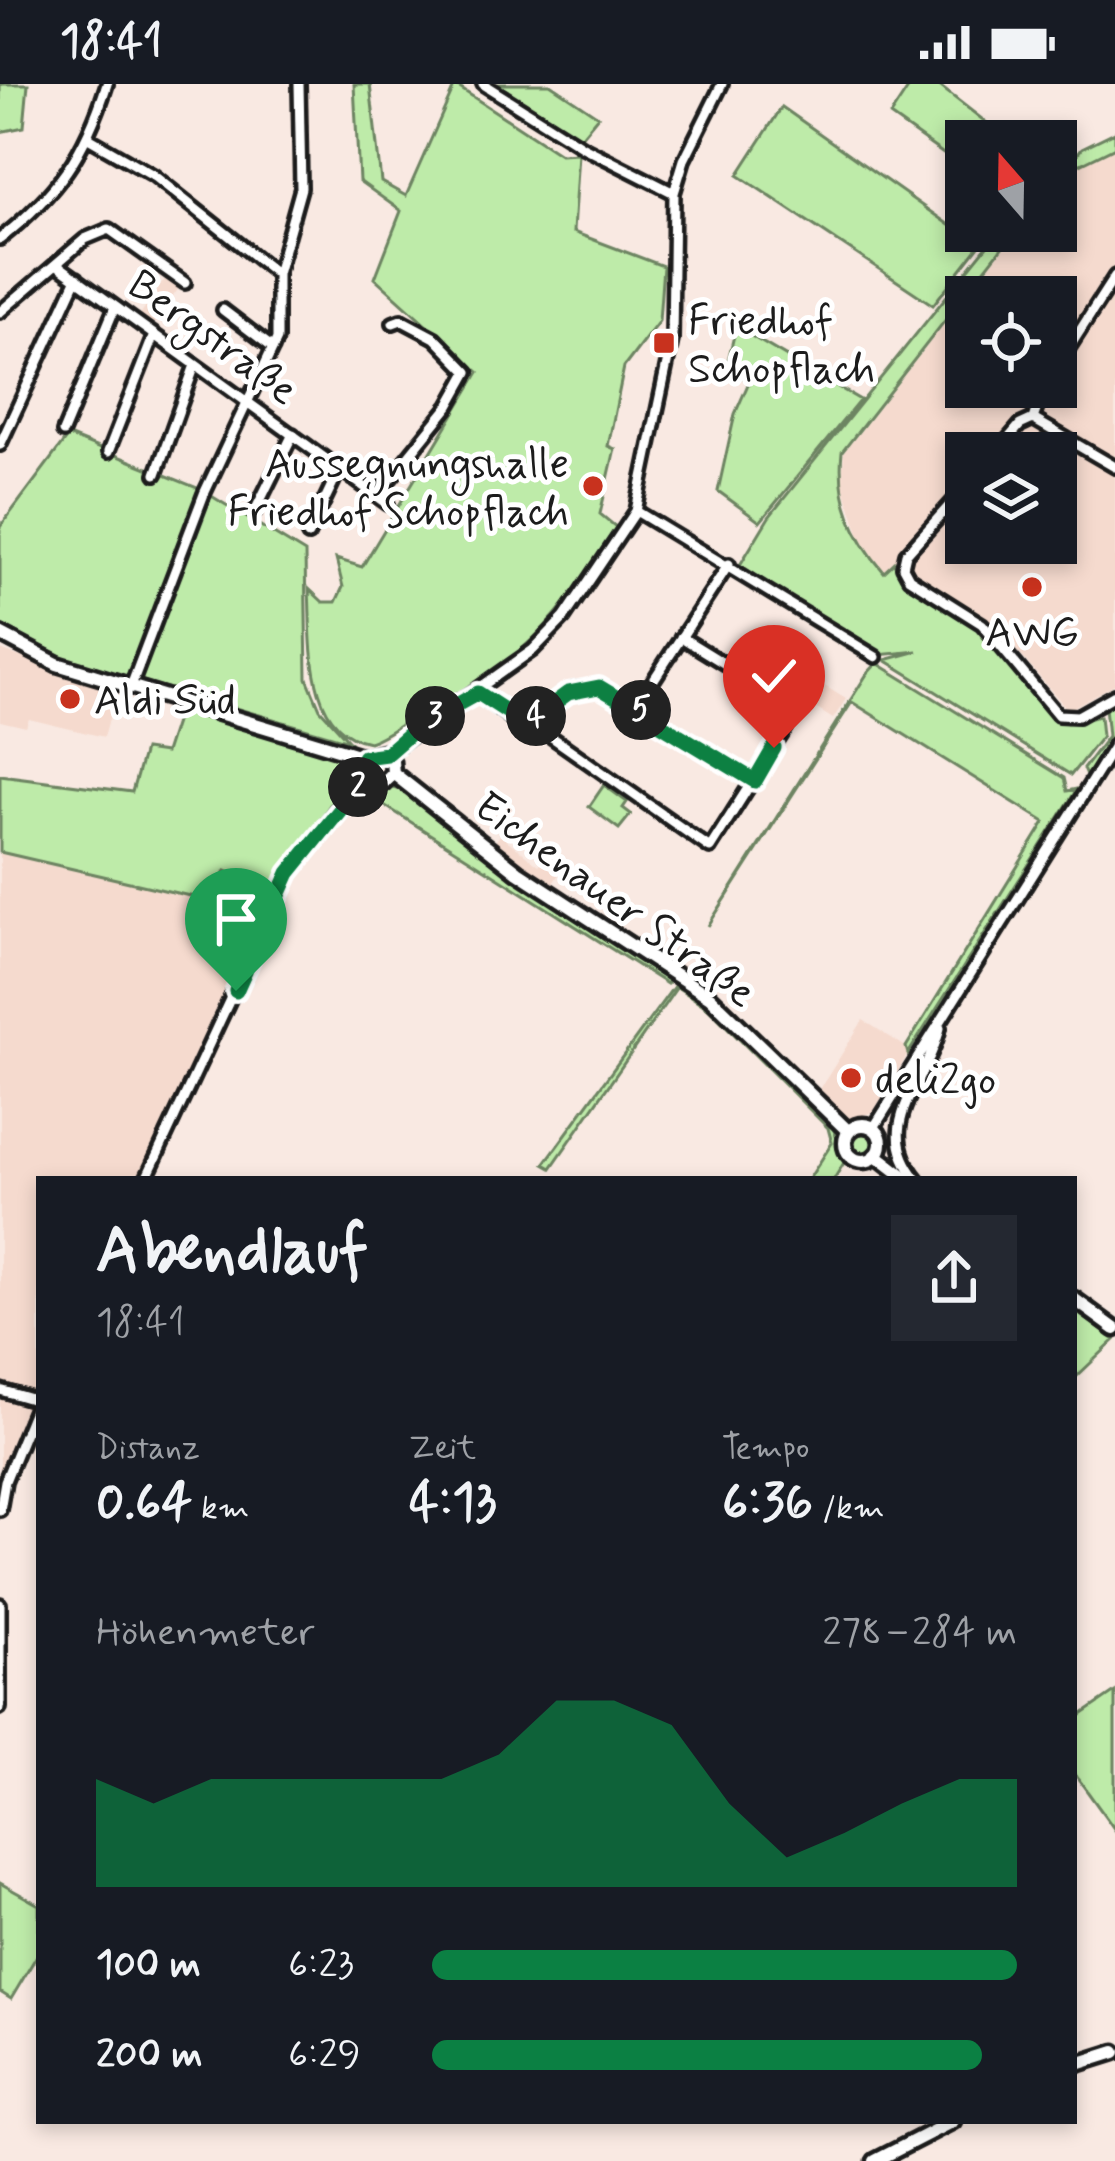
<!DOCTYPE html>
<html lang="de">
<meta charset="utf-8">
<style>
:root{--surface:#171b24;--page:#242831;--text:#f1f3f6;--muted:#9ea1a6;--accent:#0b8043}
body{margin:0;font-family:Mynerve,sans-serif;background:var(--page);color:var(--text);height:100vh;display:flex;flex-direction:column;font-size:45px;white-space:nowrap}
*{box-sizing:border-box;margin:0}
p{font-size:39px;color:var(--muted)}
.icon{flex:none;width:66px;height:66px;fill:none;stroke:currentColor;stroke-width:2;stroke-linecap:round;stroke-linejoin:round}
.map{position:relative;flex:1;overflow:hidden}
.side{position:absolute;left:36px;top:1092px;width:1041px;height:948px;display:flex;flex-direction:column;background:var(--surface);border-radius:0px;box-shadow:0 6px 18px #0003}
.side>*{flex:none}
.needle{width:78px;rotate:340deg}
.buttons{position:absolute;left:945px;top:36px;display:grid;gap:24px}
.buttons a{display:grid;place-items:center;width:132px;height:132px;border-radius:0px;background:var(--surface);box-shadow:0 6px 18px #0003;font-size:60px}
.pin{position:absolute;display:grid;place-items:center;width:102px;height:102px;color:#fff;margin:-123px -51px;border-radius:50% 50% 50% 0;rotate:-45deg;box-shadow:0 0 12px #0007}
.pin .icon{rotate:45deg}
.km{position:absolute;width:60px;height:60px;margin:-30px;border-radius:50%;background:#222;color:#fff;font-size:33px;line-height:60px;text-align:center}
.round{display:grid;place-items:center;flex:none;width:126px;height:126px;border-radius:0px;background:var(--page)}
.head{display:flex;align-items:center;justify-content:space-between;height:204px;padding:0 60px}
h1{font-size:66px;font-weight:700;line-height:90px}
.figures{display:grid;grid-template-columns:repeat(3,1fr);gap:18px;height:204px;padding:12px 60px}
.figures div{display:grid;align-content:center}
.figures b{font-size:51px;font-weight:700}
.figures small{font-size:33px;font-weight:400}
.figures p{font-size:33px}
.chart{height:336px;padding:24px 60px}
.chart p{display:flex;justify-content:space-between}
.chart svg{width:100%;height:216px;margin-top:12px;fill:var(--accent);opacity:.7}
ul{padding:0 60px;list-style:none;font-size:39px}
li{display:grid;grid-template-columns:192px 144px 1fr;align-items:center;height:90px}
li i{height:30px;border-radius:15px;background:var(--accent)}
.status{display:flex;justify-content:space-between;align-items:center;height:84px;padding:0 60px;background:var(--surface);direction:ltr}
.status svg{height:33px;fill:currentColor}
.map>svg:first-child{display:block}
.built{fill:#f5dace;fill-rule:evenodd}
.green{fill:#beeba9;stroke:#6d8462;stroke-width:3}
.lines{fill:none;stroke-linecap:round;stroke-linejoin:round}
.minor-casing{stroke:#1c1c1c;stroke-width:18}
.major-casing{stroke:#1c1c1c;stroke-width:21}
.minor{stroke:#fff;stroke-width:9}
.major{stroke:#fff;stroke-width:12}
.route-casing{stroke:#fff;stroke-width:24}
.route{stroke:#0b8043;stroke-width:15}
.poi-dot{fill:#c8321e;stroke:#fff;stroke-width:4.5}
.labels{text-anchor:middle;stroke-width:10;stroke-linejoin:round;paint-order:stroke}
.poi-label{font-size:42px;fill:#1c1c1c;stroke:#fff;text-anchor:start}
.street-label{font-size:42px;fill:#1c1c1c;stroke:#fff}
</style>
<div class="status"><b>18:41</b><svg viewBox="0 0 49 12"><path d="M0 12V9h3v3zM5 12V6h3v6zM10 12V3h3v9zM15 12V0h3v12zM26 1h20v11H26zM47 4h2v5h-2z"/></svg></div>
<div class="map">
<svg width="1115" height="2077" viewBox="0 0 1115 2077">
<rect width="100%" height="100%" fill="#f9e9e2"/>
<filter id="ink" filterUnits="userSpaceOnUse"><feTurbulence type="fractalNoise" baseFrequency=".00833" numOctaves="2"/><feDisplacementMap in="SourceGraphic" scale="24" xChannelSelector="R" yChannelSelector="G"/><feConvolveMatrix kernelMatrix="1 2 1 2 8 2 1 2 1" color-interpolation-filters="sRGB"/></filter>
<g filter="url(#ink)">
<path class="built" d="M1115 63V600L1068 626 991 537 910 485 892 479 885 489 865 466 842 399 844 368 1017 147H1056V97L1062 89ZM966 213H1056V303H966ZM966 369H1056V459H966Z
M170 188 184 197 152 242 139 232Z
M0 566 117 605 104 653 29 635 26 643 0 637Z
M813 595 846 615 833 635 801 615Z
M500 751 539 781 543 777 560 788 552 801 493 760Z
M0 768 206 816 226 787 272 809 137 1095H39V1301L0 1405Z
M863 936 906 963 908 970 873 1028 851 1035 818 1008Z"/>
<path class="green" d="M0 0H28L24 43 0 48Z
M354 0H370L381 98 406 112 455 1 560 70 578 69 573 148 663 182 659 237 624 283 608 362 615 365 600 430 616 443C556 541 522 579 418 630 401 639 387 652 369 658 304 647 312 553 309 505L323 518H336L343 503 336 475 362 483 479 288 375 194 401 127 359 97Z
M495 0H550L598 32 580 54Z
M911 0H937L1010 57H966V86L890 32Z
M782 23 979 162 933 221 738 91Z
M1115 48V63L1062 89 1082 64Z
M999 147H1015L842 368C837 415 853 452 884 488L895 478 906 498 982 547 1057 636 1067 639 1100 632 1102 652 1071 691 885 576 918 567 878 571 740 481 769 433Z
M736 243 860 316 760 438 718 407 735 330 749 298 727 281Z
M68 352 200 405 305 469 307 594 320 625 349 657 70 576 0 542V443Z
M877 579 1064 694 1067 707 1077 705 908 970 906 963 1045 738 852 618 708 842 867 590Z
M1115 616V653L1086 692 1083 685 1108 652 1105 623Z
M180 623 307 658 348 677 350 690 272 809 226 787 207 816 0 768V691L132 708 144 666 165 669Z
M604 701 627 718 623 724 631 730 619 745 589 723Z
M388 702 401 705 500 783 672 895 667 900 365 709Z
M677 898 718 927 832 1041 845 1077 834 1095H809L832 1059 828 1044 708 924 677 903 551 1084 544 1080Z
M849 1059a14 14 0 1 1 28 0a14 14 0 1 1-28 0Z
M1074 1226 1115 1256 1074 1295Z
M1115 1608V1746L1074 1689V1636Z
M0 1799 39 1821V1868L11 1915 0 1908Z"/>
<g class="lines">
<defs>
<path id="minor" d="M483 0 583 63 674 109
M90 55 153 91 277 190
M0 155C58 109 85 70 107 0
M59 182 388 420
M223 226 273 264
M0 228 85 155 109 145 185 199
M1056 284 1115 192
M1033 335 1115 383
M1033 335 1044 303
M63 348 115 223
M0 361 77 194
M108 368 154 251
M996 369 1020 341 1033 335
M156 390 195 281
M966 403 906 470 903 483 909 494 982 540 1058 631 1078 632 1115 611
M377 411 449 322 468 288 435 254 401 236 393 239
M636 427 876 573
M254 429 293 350
M308 451 340 384
M131 602 204 410 277 255V190L301 104 299 0
M478 609 515 637 536 642 710 764 798 625 681 553
M636 623 729 480
M526 639 574 606 599 603 755 697
M386 670 533 566 564 534 636 427 672 256 674 109 684 76 722 0
M873 1045 1115 660
M146 1095 289 789 365 695
M917 1095C871 1040 927 999 940 944
M0 1306 38 1317
M0 1426 5 1397 39 1314
M0 1520V1624"/>
<path id="major" d="M0 550 57 580 364 673
M364 673 361 688 367 697 383 699 393 689
M364 673 384 668 392 677 393 689
M393 689 518 788 710 913 849 1048
M845 1059a18 18 0 1 1 36 0a18 18 0 1 1-36 0Z
M876 1071 907 1095
M1074 1215 1115 1245
M1074 1981 1115 1968
M875 2077 953 2037"/>
</defs>
<use href="#minor" class="minor-casing"/>
<use href="#major" class="major-casing"/>
<use href="#minor" class="minor"/>
<use href="#major" class="major"/>
</g>
</g>
<g class="lines" filter="url(#ink)">
<defs>
<path id="route" d="M236 907 289 789 365 695 364 673 386 670 417 643 478 609 526 640 568 609 599 603 755 697 774 664"/>
</defs>
<use href="#route" class="route-casing"/>
<use href="#route" class="route"/>
</g>
<g class="poi-dot">
<rect x="652" y="247" width="24" height="24" rx="6"/>
<circle cx="593" cy="402" r="12"/>
<circle cx="1032" cy="503" r="12"/>
<circle cx="70" cy="615" r="12"/>
<circle cx="851" cy="994" r="12"/>
</g>
<g class="labels">
<g class="poi-label">
<text x="688" y="250">Friedhof<tspan x="688" dy="48">Schopflach</tspan></text>
<text x="569" y="393" text-anchor="end">Aussegnungshalle<tspan x="569" dy="48">Friedhof Schopflach</tspan></text>
<text x="1032" y="562" text-anchor="middle">AWG</text>
<text x="94" y="630">Aldi Süd</text>
<text x="875" y="1009">deli2go</text>
</g>
<g class="street-label">
<text transform="translate(214 252) rotate(36)" y="15">Bergstraße</text>
<text transform="translate(616 814) rotate(36)" y="15">Eichenauer Straße</text>
</g>
</g>
</svg>
<div class="buttons">
<a><svg class="needle" viewBox="-14 -14 28 28"><path d="M0-13l5 13h-10z" fill="#e53935"/><path d="M0 13l5-13h-10z" fill="#9ea1a6"/></svg></a>
<a><svg class="icon" aria-label="locate" viewBox="0 0 24 24"><circle cx="12" cy="12" r="6"/><path d="M12 2v4M12 18v4M2 12h4M18 12h4"/></svg></a>
<a><svg class="icon" aria-label="layers" viewBox="0 0 24 24"><path d="M12 4l9 5-9 5-9-5zM3 14l9 5 9-5"/></svg></a>
</div>
<div class="pin" style="left:236px;top:907px;background:#1e9e55"><svg class="icon" aria-label="arrive" viewBox="0 0 24 24"><path d="M6 21V4h12l-3 4 3 4H6"/></svg></div>
<div class="pin" style="left:774px;top:664px;background:#d93025"><svg class="icon" aria-label="check" viewBox="0 0 24 24"><path d="M5 12l5 5 9-10"/></svg></div>
<b class="km" style="left:358px;top:703px">2</b>
<b class="km" style="left:435px;top:632px">3</b>
<b class="km" style="left:536px;top:632px">4</b>
<b class="km" style="left:641px;top:626px">5</b>
<section class="side">
<div class="head"><div><h1>Abendlauf</h1><p>18:41</p></div><a class="round"><svg class="icon" aria-label="share" viewBox="0 0 24 24"><path d="M12 15V3M7 8l5-5 5 5M5 13v7h14v-7"/></svg></a></div>
<div class="figures">
<div><p>Distanz</p><b>0.64<small> km</small></b></div>
<div><p>Zeit</p><b>4:13</b></div>
<div><p>Tempo</p><b>6:36<small> /km</small></b></div>
</div>
<div class="chart"><p><span>Höhenmeter</span>278–284 m</p>
<svg viewBox="0 0 160 44" preserveAspectRatio="none"><path d="M0 44V22L10 27L20 22L30 22L40 22L50 22L60 22L70 17L80 6L90 6L100 11L110 27L120 38L130 33L140 27L150 22L160 22V44z"/></svg>
</div>
<ul>
<li><b>100 m</b>6:23<i style="width:100%"></i></li>
<li><b>200 m</b>6:29<i style="width:94%"></i></li>
</ul>
</section>
</div>
